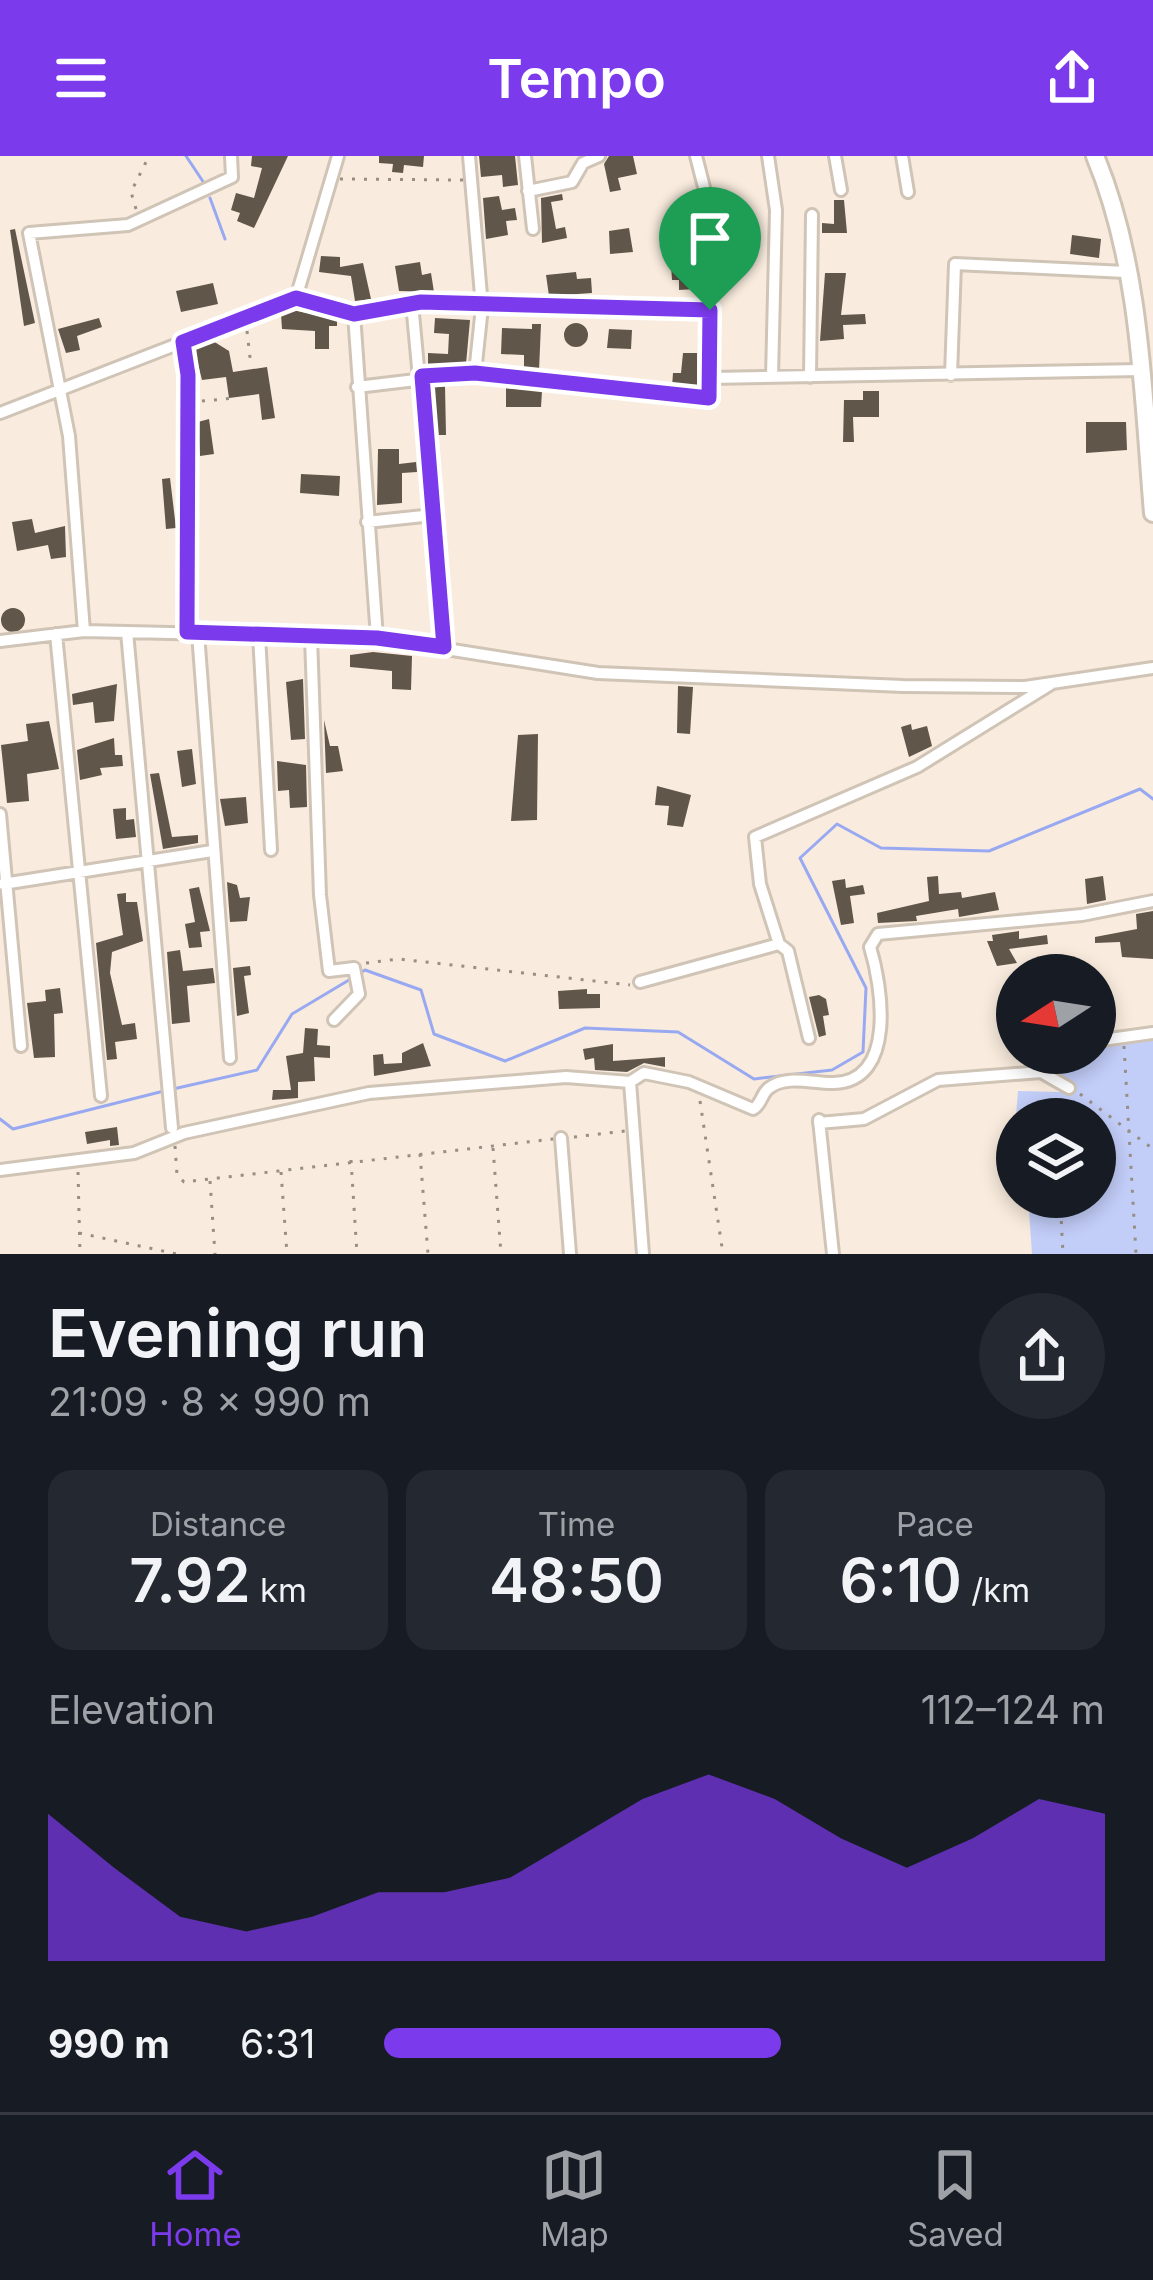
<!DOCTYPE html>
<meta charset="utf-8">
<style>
:root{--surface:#171b24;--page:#242831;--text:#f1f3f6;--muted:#9ea1a6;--line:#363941;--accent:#7c3aed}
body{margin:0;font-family:Inter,sans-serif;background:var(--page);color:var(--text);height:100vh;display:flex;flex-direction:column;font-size:45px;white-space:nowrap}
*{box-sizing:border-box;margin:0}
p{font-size:39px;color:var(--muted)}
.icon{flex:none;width:66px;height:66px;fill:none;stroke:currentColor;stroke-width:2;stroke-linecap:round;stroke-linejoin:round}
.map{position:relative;height:1098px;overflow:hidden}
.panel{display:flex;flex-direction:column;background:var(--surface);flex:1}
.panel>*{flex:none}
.needle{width:78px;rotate:258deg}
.fabs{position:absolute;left:996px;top:798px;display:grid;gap:24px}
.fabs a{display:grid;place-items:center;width:120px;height:120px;border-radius:50%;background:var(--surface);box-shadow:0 6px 18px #0003;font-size:60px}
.pin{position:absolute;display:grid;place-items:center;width:102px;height:102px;color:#fff;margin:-123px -51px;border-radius:50% 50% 50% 0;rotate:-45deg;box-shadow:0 0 12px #0007}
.pin .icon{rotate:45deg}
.round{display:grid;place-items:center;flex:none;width:126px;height:126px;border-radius:63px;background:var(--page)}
.head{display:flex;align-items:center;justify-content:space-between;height:204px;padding:0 48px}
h1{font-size:66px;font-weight:600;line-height:90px}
.metrics{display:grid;grid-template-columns:repeat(3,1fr);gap:18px;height:204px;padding:12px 48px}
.metrics div{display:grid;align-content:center;border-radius:24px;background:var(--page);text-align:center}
.metrics b{font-size:60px;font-weight:600}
.metrics small{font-size:33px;font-weight:400}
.metrics p{font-size:33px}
.chart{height:336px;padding:24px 48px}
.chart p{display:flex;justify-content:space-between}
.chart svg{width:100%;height:216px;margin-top:12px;fill:var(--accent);opacity:.7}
ul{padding:0 48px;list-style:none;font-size:39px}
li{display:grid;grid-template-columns:192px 144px 1fr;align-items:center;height:90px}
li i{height:30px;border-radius:15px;background:var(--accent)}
header{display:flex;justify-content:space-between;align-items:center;height:156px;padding:0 48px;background:var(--accent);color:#fff;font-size:54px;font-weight:600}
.tabs{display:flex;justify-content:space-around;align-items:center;height:168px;border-top:3px solid var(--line);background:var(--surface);font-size:33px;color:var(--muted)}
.tabs a{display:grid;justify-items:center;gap:6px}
.tabs .current{color:var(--accent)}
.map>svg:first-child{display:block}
.green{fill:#c2cdf8}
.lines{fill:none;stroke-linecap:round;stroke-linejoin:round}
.stream{stroke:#98a9f1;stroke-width:3}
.building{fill:#61564a}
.minor-casing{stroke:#d0c4b6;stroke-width:16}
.primary-casing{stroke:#d0c4b6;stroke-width:22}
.path{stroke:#978e84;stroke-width:3;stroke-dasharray:3 9;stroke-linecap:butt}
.minor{stroke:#fff;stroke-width:10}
.primary{stroke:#fff;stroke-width:16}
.route-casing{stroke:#fff;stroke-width:24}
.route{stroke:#7c3aed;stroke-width:15}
</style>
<header><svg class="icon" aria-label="menu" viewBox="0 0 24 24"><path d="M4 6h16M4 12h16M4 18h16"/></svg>Tempo<svg class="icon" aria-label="share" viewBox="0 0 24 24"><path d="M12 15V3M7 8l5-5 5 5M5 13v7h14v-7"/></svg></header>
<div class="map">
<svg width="1153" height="1098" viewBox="0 0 1153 1098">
<rect width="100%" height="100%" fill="#f9ecde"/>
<path class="green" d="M1153 884V1098H1032L1028 1041H1095V963H1017L1013 997 1018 935 1061 936 1065 924 1050 915 1063 897H1095V892Z"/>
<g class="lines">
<path class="stream" d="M186 0 204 27
M210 42 225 83
M357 819 365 814 421 834 434 878 505 905 585 872 678 876 754 923 832 914 863 896 866 832 800 702 837 668 881 692 989 695 1140 633 1153 643
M173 933 257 914 292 858 349 824
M0 963 13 973 164 935"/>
</g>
<path class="building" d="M252 0H288L254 72 237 65 240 57 231 54 236 37 254 42 262 12 251 10Z
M379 0H424L423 11 404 9 403 17 392 16 393 8 379 7Z
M479 0H515L518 29 503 31 502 19 481 21Z
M609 0H633L637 18 618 22 621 34 610 36 604 8Z
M562 38 563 44 551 46 556 73 565 71 567 82 542 87 541 42Z
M499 40 502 54 515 52 517 64 506 65 508 79 486 83 483 42Z
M834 44H844L847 77H822V67L834 68Z
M629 72 633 96 610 98 609 75Z
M15 73 35 167 24 170 10 74Z
M1072 79 1101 83 1099 102 1070 98Z
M321 100 340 101V111L363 107 371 143 355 145 351 120 319 116Z
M420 106 422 119 431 117 434 136 399 135 395 110Z
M695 107V133L679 134V124H672L671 108Z
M576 116 577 123 591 122 592 137 549 140 546 119Z
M825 117H846L841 159 865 158 866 168 843 169 844 183 820 185Z
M213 127 218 148 181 156 176 135Z
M292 154 337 163V170H329V193H315V175L282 173 281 158Z
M99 162 102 171 77 180 80 194 66 197 58 173Z
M435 162 470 164 466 208 428 213V197L448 198 449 178 434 177Z
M564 179a12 12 0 1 1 24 0a12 12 0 1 1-24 0Z
M532 168H541L539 215 524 213V199L501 198 502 172 532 173Z
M609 173 632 174 631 193 607 192Z
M213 185 229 195 233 216 267 211 275 262 262 264 259 238 229 242 226 221 202 224 194 192Z
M683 197H697V234L672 231 673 217H681Z
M445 230 446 279H434L430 232Z
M506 232 542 235 541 251H506Z
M863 235H879V261H853L854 286H843L844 244H863Z
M209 263 214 298 200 300 198 266Z
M1086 266H1126L1127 294 1086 297Z
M378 293H399V308L416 306 417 316 402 317V347L377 349Z
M301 318 340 320 339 340 300 337Z
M170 322 176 372 166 373 162 323Z
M32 363 35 377 65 370 66 401 51 403 48 389 17 395 12 366Z
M1 464a12 12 0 1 1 24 0a12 12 0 1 1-24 0Z
M373 496 412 500 411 534 392 533V515L350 511V499Z
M303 523 305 583 291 584 286 526Z
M117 528 114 565 95 567 93 546 73 549 72 538Z
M678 530 693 531 690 578 677 577Z
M324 564 330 590H338L343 615 326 617Z
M49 565 59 613 27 618 29 645 7 647 1 589 28 585 26 568Z
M911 568 912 574 927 570 932 590 909 601 901 571Z
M538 578 537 664 511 665 518 579Z
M114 582 115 599H122L123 610 100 612 102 619 80 624 77 594Z
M192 593 196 628 182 631 177 595Z
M277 605 306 609 307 651 290 652 289 634 278 635Z
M159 617 172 681 198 679V687L163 693 150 618Z
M657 630 691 639 683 671 667 669 669 650 655 649Z
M246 641 248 667 225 670 220 643Z
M126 652V664L134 663 136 681 116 683 113 653Z
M938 720 939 738 961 736 962 742 995 736 999 754 959 761 958 753 916 760 917 765 878 767 877 757 929 745 927 721Z
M1103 720 1106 744 1087 748 1085 723Z
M845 723 846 732 863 729 865 738 850 740 854 767 841 769 832 725Z
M227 726 237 729 240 742 250 741 247 765 230 766Z
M199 731 210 775 200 776 202 791 189 792 185 768 195 766 189 733Z
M126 737V746H137L143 785 112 796 110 817 122 869 135 867 137 883 115 886 117 903 107 904 96 787 123 779 117 738Z
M1153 755V803L1122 801 1120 786 1095 787V781L1137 773 1136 758Z
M1019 775V783L1047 779 1048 788 1009 793 1017 807 997 810 987 785H993L992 779Z
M180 794 183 815 213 812 215 827 187 830 190 866 172 868 167 796Z
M250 810 251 819 244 820 249 857 237 860 233 812Z
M60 832 63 857 54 858 55 901 34 902 27 847 46 845 45 834Z
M587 833V838H600V852L559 853 558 835Z
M819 839 826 843 829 859 823 860 826 879 819 881 809 841Z
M305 872 318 873 317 889 330 890V902L314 901 315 925 298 926V942L272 944 273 934H291L286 900 303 897Z
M423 887 431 910 374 920 373 899 383 898 384 908 402 907V897Z
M613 888V905L665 901V911L644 907 627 916 595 914 594 902 585 904 583 893Z
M117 971 119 989 110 990V984L87 988 85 976Z"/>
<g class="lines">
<defs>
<path id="minor" d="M469 0 482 151 475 217
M525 0 533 73
M696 0 706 39 710 222
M768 0 776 54 772 221
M835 0 841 34
M902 0 908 36
M528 35 572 26 583 7 599 0
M296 142 354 158 377 482
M412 147 444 491
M354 158 421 146 710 154
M183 186 188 219 187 477
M951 219 955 108 1126 116
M810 221 812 59
M357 231 475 217 704 245 710 222 1141 214
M0 257 296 142 338 0
M367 366 433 359
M84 475 69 280 29 77 128 69 232 21 231 0
M127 476 172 972
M198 477 230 902
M56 478 101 940
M259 479 271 694
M311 481 320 739 329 815 354 812 359 838 334 864
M0 485 84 475 377 482 598 517 903 530 1025 531 1153 512
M0 658 21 890
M3 728 212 695
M779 788 788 795 809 882
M640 826 779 788 760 728 755 681 917 611 1051 528
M1095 885 1153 877
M1049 897 1041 916 1069 932
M630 926 643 1098
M819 964 833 1098
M819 967 864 963 938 924 1041 916
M561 982 570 1098
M0 1014 134 997 184 977 369 937 566 921 630 926 644 917 689 926 753 953C762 948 761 938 769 932 787 918 814 928 834 927 897 925 882 830 870 791L878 778 1082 759 1153 745"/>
<path id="primary" d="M1095 0C1141 110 1143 239 1153 357"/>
</defs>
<use href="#minor" class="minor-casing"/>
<use href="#primary" class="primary-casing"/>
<path class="path" d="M340 23 463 24
M136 53 131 36 149 0
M247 175 251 210
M202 245 235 242
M366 807 399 803 630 829
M1124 890 1136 1098
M1080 938 1153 993
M700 945 723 1098
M1067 963 1068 941
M574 981 625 975
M175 990 177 1019 184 1026 553 983
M493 992 501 1098
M420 998 428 1098
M351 1004 357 1098
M78 1016 80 1098
M281 1016 287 1098
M210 1025 215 1098
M1060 1041 1063 1098
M79 1077 177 1098"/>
<use href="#minor" class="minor"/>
<use href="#primary" class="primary"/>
</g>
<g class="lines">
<defs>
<path id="route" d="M296 142 354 158 421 146 710 154 709 242 475 217 422 220 444 491 377 482 187 476 188 219 183 186Z"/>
</defs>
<use href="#route" class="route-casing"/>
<use href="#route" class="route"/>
</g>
</svg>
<div class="fabs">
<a><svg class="needle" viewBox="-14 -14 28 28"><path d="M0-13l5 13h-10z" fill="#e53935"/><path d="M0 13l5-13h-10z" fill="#9ea1a6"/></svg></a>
<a><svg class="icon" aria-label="layers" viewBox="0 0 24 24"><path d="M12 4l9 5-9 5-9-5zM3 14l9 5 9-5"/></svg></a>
</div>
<div class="pin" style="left:710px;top:154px;background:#1e9e55"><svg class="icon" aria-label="arrive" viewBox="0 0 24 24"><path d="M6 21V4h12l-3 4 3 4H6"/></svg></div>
</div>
<section class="panel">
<div class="head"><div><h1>Evening run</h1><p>21:09 · 8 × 990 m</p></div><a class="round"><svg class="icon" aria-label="share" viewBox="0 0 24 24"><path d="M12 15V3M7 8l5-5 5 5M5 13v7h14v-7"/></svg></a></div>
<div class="metrics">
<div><p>Distance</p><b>7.92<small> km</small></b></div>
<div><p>Time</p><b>48:50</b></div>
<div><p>Pace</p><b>6:10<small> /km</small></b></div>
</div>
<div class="chart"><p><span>Elevation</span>112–124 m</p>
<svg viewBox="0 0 160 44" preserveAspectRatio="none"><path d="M0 44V14L10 25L20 35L30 38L40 35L50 30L60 30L70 27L80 19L90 11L100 6L110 11L120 19L130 25L140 19L150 11L160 14V44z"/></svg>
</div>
<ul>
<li><b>990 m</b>6:31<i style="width:55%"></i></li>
</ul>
</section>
<nav class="tabs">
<a class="current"><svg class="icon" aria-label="home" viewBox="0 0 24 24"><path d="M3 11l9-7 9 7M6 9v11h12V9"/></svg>Home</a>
<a><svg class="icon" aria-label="map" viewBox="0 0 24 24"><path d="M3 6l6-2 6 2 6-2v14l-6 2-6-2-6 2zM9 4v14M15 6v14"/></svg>Map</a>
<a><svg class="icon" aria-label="saved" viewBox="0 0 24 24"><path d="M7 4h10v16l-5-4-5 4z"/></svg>Saved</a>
</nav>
